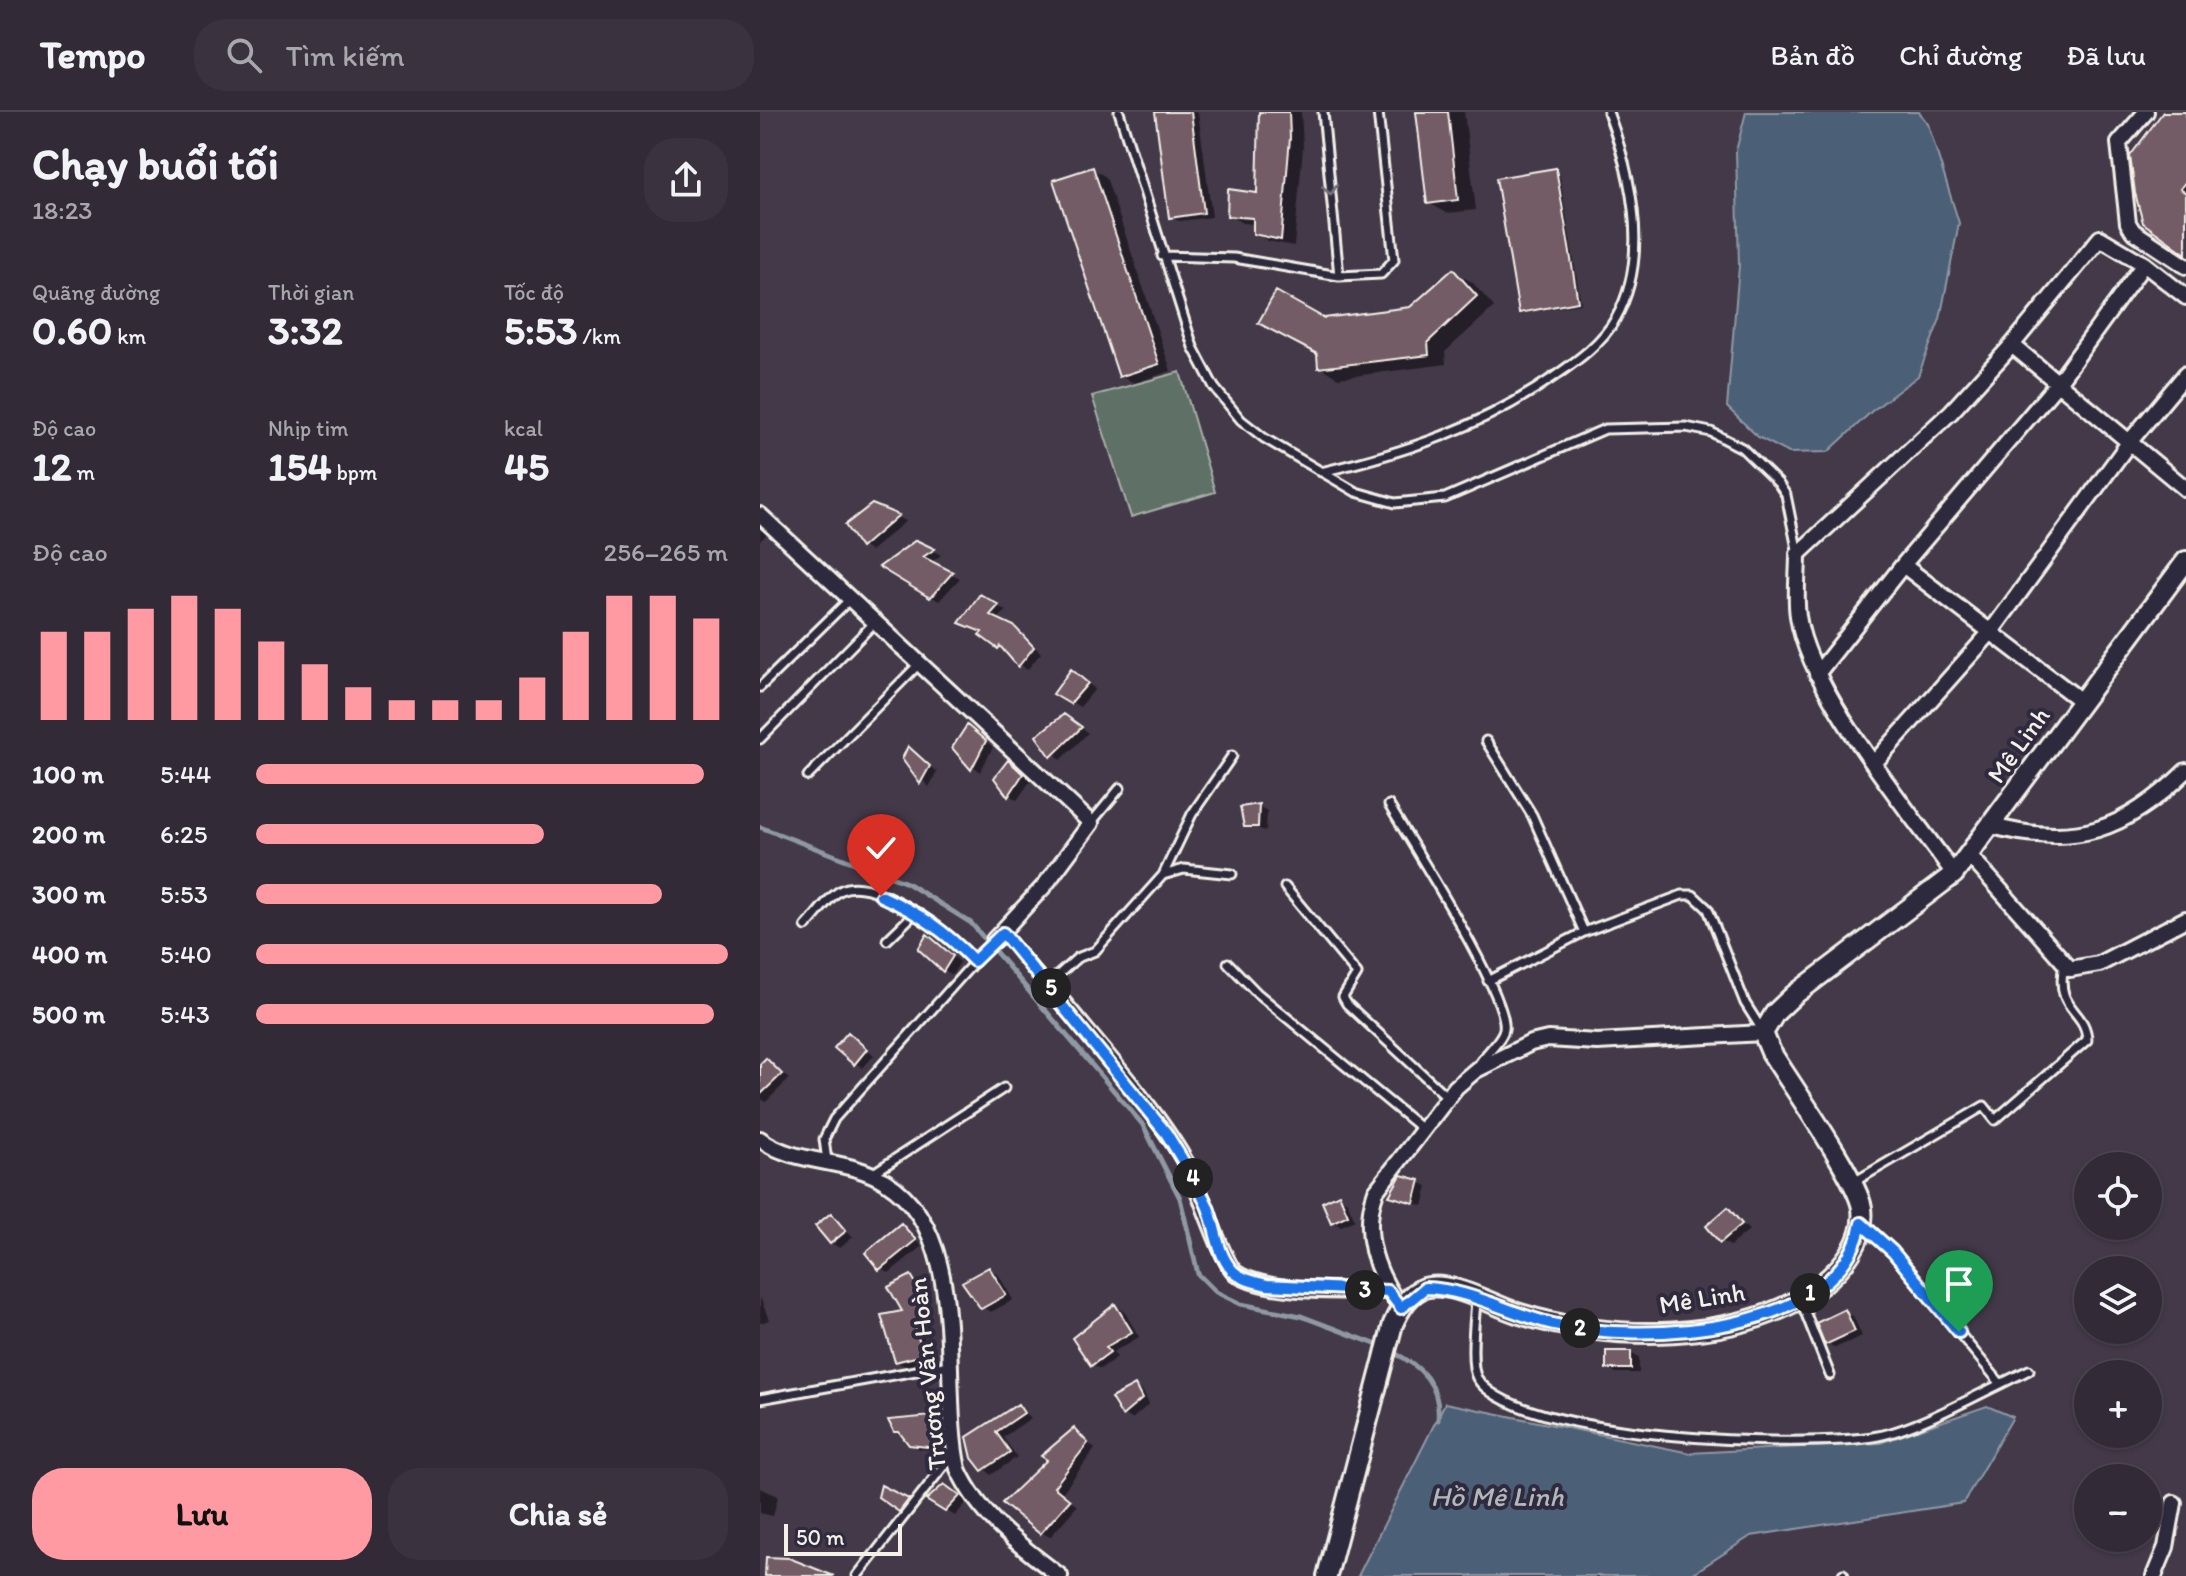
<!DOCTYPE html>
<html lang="vi">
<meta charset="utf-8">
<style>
:root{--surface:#322b37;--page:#3a333f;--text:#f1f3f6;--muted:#a8a7ad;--line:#4d4752;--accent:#ff9aa2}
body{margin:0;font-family:Itim,sans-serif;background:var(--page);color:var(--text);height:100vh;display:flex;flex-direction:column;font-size:30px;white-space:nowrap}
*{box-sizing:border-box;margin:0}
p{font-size:26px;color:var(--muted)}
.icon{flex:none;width:44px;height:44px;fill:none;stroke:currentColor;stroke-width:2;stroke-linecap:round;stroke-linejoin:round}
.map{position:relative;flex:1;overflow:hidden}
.details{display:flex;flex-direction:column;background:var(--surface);width:760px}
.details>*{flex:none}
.tools{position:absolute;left:1314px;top:1040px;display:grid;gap:16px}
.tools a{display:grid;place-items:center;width:88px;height:88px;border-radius:50%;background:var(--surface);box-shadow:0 2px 6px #0004,0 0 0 2px var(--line);font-size:40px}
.scale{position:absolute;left:24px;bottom:20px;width:118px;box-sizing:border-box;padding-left:8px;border:4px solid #f4f1e8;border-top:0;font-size:22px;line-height:28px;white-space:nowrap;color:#f4f1e8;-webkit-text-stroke:6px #2f2a3d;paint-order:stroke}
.pin{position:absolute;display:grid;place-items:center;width:68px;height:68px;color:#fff;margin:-82px -34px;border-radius:50% 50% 50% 0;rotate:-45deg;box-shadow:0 0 8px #0007}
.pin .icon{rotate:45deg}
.km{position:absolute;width:40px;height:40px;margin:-20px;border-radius:50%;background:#222;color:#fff;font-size:22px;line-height:40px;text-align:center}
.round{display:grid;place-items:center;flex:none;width:84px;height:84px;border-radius:32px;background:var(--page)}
.summary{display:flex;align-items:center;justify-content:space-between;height:136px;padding:0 32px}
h1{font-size:44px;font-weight:800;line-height:60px}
.metrics{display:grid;grid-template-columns:repeat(3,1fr);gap:12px;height:136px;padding:8px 32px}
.metrics div{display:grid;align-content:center}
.metrics b{font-size:40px;font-weight:800}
.metrics small{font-size:22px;font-weight:400}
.metrics p{font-size:22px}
.chart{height:224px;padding:16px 32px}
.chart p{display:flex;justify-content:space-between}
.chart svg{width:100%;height:144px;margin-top:8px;stroke:var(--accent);stroke-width:6}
.action{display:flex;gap:16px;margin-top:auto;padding:16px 32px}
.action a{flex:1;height:92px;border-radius:32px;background:var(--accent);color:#111;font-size:32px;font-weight:800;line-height:92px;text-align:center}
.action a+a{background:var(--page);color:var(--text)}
ul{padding:0 32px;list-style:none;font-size:26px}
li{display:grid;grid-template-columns:128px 96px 1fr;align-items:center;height:60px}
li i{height:20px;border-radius:10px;background:var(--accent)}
header{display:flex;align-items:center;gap:48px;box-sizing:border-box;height:112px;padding:0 40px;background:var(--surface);border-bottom:2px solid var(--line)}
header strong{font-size:38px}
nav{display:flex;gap:44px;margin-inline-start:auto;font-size:28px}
.search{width:560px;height:72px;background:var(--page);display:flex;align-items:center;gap:20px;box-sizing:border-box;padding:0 28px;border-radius:32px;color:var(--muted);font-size:30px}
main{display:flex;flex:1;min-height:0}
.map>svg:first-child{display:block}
.green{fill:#5e6f66;stroke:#a9b0a7;stroke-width:2}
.water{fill:#4c5f77;stroke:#8f99a4;stroke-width:2}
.shadow{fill:#0007}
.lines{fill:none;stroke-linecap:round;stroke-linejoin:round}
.stream{stroke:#8f99a4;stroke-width:5}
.building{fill:#735b65;stroke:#f4f1e8;stroke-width:2}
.service-casing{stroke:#f4f1e8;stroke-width:13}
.minor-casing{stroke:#f4f1e8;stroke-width:20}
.tertiary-casing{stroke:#f4f1e8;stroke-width:24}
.service{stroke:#2f2a3d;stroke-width:7}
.minor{stroke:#2f2a3d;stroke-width:14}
.tertiary{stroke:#2f2a3d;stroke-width:18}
.oneway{stroke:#747079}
.route-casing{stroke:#fff;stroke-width:16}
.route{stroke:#1a73e8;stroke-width:10}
.labels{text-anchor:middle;stroke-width:8;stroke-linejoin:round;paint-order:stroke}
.street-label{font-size:26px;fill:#f4f1e8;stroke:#2f2a3d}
.water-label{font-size:28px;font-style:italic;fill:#b1b7bb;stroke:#2f2a3d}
</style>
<header>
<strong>Tempo</strong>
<div class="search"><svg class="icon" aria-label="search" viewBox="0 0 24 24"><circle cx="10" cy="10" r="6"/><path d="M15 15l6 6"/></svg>Tìm kiếm</div>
<nav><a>Bản đồ</a><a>Chỉ đường</a><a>Đã lưu</a></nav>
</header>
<main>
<section class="details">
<div class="summary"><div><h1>Chạy buổi tối</h1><p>18:23</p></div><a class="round"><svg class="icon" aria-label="share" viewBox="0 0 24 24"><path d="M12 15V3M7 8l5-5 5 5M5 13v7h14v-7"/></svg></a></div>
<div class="metrics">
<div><p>Quãng đường</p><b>0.60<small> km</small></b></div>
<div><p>Thời gian</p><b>3:32</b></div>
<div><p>Tốc độ</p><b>5:53<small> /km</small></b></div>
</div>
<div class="metrics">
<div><p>Độ cao</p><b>12<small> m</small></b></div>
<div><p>Nhịp tim</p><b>154<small> bpm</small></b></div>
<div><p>kcal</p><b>45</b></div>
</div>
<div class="chart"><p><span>Độ cao</span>256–265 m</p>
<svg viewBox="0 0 160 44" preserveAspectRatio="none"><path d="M5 44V17M15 44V17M25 44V10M35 44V6M45 44V10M55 44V20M65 44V27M75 44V34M85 44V38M95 44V38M105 44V38M115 44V31M125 44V17M135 44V6M145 44V6M155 44V13"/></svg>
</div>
<ul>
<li><b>100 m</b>5:44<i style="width:95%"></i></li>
<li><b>200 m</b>6:25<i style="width:61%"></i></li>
<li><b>300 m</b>5:53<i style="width:86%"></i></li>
<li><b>400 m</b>5:40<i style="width:100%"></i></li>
<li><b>500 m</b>5:43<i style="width:97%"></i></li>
</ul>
<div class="action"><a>Lưu</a><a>Chia sẻ</a></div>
</section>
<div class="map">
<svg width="1426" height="1464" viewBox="0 0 1426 1464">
<rect width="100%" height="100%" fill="#433949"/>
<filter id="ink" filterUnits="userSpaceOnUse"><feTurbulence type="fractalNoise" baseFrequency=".0125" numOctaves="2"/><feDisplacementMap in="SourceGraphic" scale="16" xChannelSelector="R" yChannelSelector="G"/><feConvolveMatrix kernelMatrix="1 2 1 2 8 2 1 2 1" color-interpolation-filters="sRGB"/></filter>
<g filter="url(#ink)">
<path class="green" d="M420 260 455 380 371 405 332 284Z"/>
<path class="water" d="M986 0H1159L1168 12 1199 111 1180 207 1158 264 1112 299 1068 340 1029 341 998 325 967 295 979 154 976 39Z
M685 1291 930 1341 1120 1331 1227 1294 1253 1305 1203 1391 991 1424 929 1464H598Z"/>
<path class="shadow" d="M397 0H438L452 105 419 109 410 104Z
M501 0H541L543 35 534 134 508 129 495 121V112L482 111 469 103 499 83Z
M658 0H704L716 98 687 101 669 91Z
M1405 0H1426V140Z
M333 57 346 65 411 259 374 271 361 264Z
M795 58 799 60 821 192 764 201 761 199Z
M694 160 712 170 734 195 685 240 686 252 578 266 560 255 563 208 651 197Z
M112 394 146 409 110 439 102 434Z
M0 414 7 422 0 429Z
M156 430 181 443 170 451 200 466 179 489 123 454Z
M220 484 246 499 237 508 262 522 281 541 267 558 224 520Z
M320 565 335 577 320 595 296 581Z
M313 609 328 621 301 648 279 625Z
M208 616 233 635 220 660 194 636Z
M149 637 177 660 169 675 144 647Z
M249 650 271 668 257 688 249 683Z
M498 694 507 699 506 719 485 713Z
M168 824 200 850 192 863 184 858Z
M96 928 114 943 103 956 95 951Z
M7 948 29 967 6 990 0 986V955Z
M642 1065 668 1074 663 1094 631 1083Z
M578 1085 587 1090 595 1108 581 1114 573 1110Z
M968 1098 989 1118 970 1134 962 1129Z
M72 1104 93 1125 80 1136 71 1131Z
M141 1114 162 1134 129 1161 121 1156Z
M229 1157 238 1162 253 1188 231 1200 222 1195Z
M151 1165 159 1170 167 1183 164 1185 170 1217 162 1218 170 1247 145 1254 136 1249Z
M0 1185 9 1208 0 1211Z
M355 1194 364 1199 379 1225 353 1240 357 1245 340 1257 332 1253 344 1207 341 1203Z
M1085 1200 1093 1204 1102 1224 1075 1236 1067 1231Z
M870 1241 879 1245V1261H856L848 1256Z
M375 1275 383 1280 389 1292 372 1307 364 1303Z
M258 1294 271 1306 243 1325 257 1345 231 1363 214 1345Z
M171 1306 179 1311 180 1323 189 1329 185 1339 159 1337 135 1319Z
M314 1319 335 1337 302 1381 317 1394 290 1425 281 1420 291 1347Z
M0 1376 18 1384 13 1404 0 1401Z
M122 1376 156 1393 149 1403Z
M192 1379 207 1390 195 1404 169 1388Z"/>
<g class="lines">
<path class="stream" d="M0 715 147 771 211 811 383 1013 420 1086 438 1162 456 1180 481 1192 541 1204 623 1235
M632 1240C661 1253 681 1273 678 1308"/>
</g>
<path class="building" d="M395 0H431L444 101 409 106Z
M499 0H529L530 26 521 128 493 122V106L467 104 468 77 497 81Z
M656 0H688L698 88 667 92Z
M1403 0H1426V69L1420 77 1426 81V142L1383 111 1375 81 1370 44Z
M333 55 399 252 359 265 293 68Z
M796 56 818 190 759 201 736 66Z
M693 157 717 184 668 230 669 243 558 256 557 242 498 211 516 179 564 206 650 195Z
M112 392 139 403 101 436 85 413Z
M156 428 175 437 163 445 193 460 170 486 119 455Z
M220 482 239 493 230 503 254 514 274 535 258 555 240 534 238 537 219 523 222 520 199 511Z
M311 557 328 571 310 592 293 582Z
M304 602 322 615 291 645 276 624Z
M207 613 226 629 211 658 192 636Z
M148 634 170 654 160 672 142 647Z
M248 648 263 662 248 685 234 666Z
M499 692 498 715H484L480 695Z
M167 822 193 844 183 860 158 837Z
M88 920 107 937 94 953 74 936Z
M6 946 22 962 0 983V952Z
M641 1063 660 1068 654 1091 629 1084Z
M579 1082 588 1103 571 1111 562 1090Z
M968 1095 982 1112 960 1131 946 1114Z
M71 1101 86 1119 70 1132 55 1114Z
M141 1111 156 1128 119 1158 105 1141Z
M229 1155 246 1183 221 1197 202 1170Z
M151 1163 160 1178 156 1181 162 1213 155 1214 163 1243 135 1250 121 1203 142 1199 128 1175Z
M355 1192 372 1220 346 1235 350 1240 331 1254 312 1226Z
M1085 1197 1095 1219 1065 1233 1056 1211Z
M846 1239H871V1257H846Z
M375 1273 382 1287 362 1304 351 1286Z
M258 1292 264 1301 236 1320 250 1340 222 1359 212 1346 207 1325Z
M172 1304V1323L182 1322 177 1336 149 1333 139 1320H134L128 1308Z
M314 1316 328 1331 294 1375 310 1388 280 1422 242 1391 287 1348 281 1344Z
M184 1372 200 1384 185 1400 166 1388Z
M121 1373 149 1387 139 1400 118 1385Z
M6 1445 29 1446 74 1464H5Z"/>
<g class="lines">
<defs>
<path id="service" d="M359 0 433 235 454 275 481 308 504 326 596 380 635 391 685 386 845 317 926 315 951 320 982 336 1018 371 1026 383 1038 442
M563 0 579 164 621 162 634 148 618 0
M402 144 474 146 579 164
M561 360C647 340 722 315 795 264 818 248 842 231 856 206 891 144 871 62 848 0
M0 575 90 487
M0 627 115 510
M726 629 772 703 824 820
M48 664 159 552
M629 693C650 729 750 885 744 917 742 928 725 942 719 952
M331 711 360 676
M403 763 432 702 472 644
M525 775 597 862 583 885 587 892 687 985
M46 814C57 803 72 779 87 776 123 768 191 825 214 849
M243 821 288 872 317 846 335 839 403 763 424 757 472 762
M127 828 156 800
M468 851 497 881 662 1017
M728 869 824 820 922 783H933L948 797 985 891 1002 918
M67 1049 64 1027 74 1007 234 828
M112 1062 244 976
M1094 1070 1224 994 1235 1008 1327 928C1326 896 1294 900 1304 852
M1103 1112 1133 1140 1240 1271
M1040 1187 1070 1263
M716 1188C715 1206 709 1252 717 1266 754 1328 1050 1337 1118 1324 1160 1316 1228 1277 1269 1258
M0 1287 189 1253
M1083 1462 1084 1464
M97 1464 193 1342"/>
<path id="minor" d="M1386 0 1359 31 1368 111 1373 119 1426 154
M1252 233 1426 377
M0 403 331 711 285 773 234 828
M1143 453 1321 589
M1057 562 1143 453 1297 272 1384 152
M1115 650 1230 521 1371 328 1426 262
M1232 714C1316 736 1364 719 1426 659
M1210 744 1310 857 1339 852 1426 807
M1194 762C1149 698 1048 579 1038 504 1035 485 1038 462 1038 442L1191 300 1252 233 1340 126 1384 152 1426 185
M288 872C331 927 397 996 429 1057 440 1078 463 1154 477 1162 510 1183 588 1177 628 1179
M0 1027C36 1054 87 1045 126 1070 212 1124 179 1272 198 1357 219 1404 260 1434 300 1464
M641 1196C616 1161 601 1120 616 1079L696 975 716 958 771 931 788 927 837 930 1003 921
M1394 1464 1406 1435 1414 1391"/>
<path id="tertiary" d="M567 1464 633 1212C639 1199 648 1181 664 1176 692 1168 731 1193 757 1201 847 1230 982 1233 1061 1173 1083 1155 1106 1128 1102 1096 1097 1066 1030 971 1011 940L1003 921 1015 901 1034 883 1194 762 1426 449"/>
</defs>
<use href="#service" class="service-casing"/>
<use href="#minor" class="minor-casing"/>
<use href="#tertiary" class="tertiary-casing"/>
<use href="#service" class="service"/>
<use href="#minor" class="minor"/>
<use href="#tertiary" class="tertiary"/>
</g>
<defs><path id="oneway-chevron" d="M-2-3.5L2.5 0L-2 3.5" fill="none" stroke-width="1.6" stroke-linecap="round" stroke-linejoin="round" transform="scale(2)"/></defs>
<use class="oneway" href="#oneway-chevron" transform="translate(570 78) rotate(84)"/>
</g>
<g class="lines" filter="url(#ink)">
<defs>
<path id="route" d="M121 784C159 801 185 819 214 849L243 821 406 1021C421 1045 435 1068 447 1093 456 1114 456 1140 472 1158 480 1167 496 1170 507 1173L628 1179 641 1196 665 1176C710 1177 750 1202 793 1212 880 1232 1081 1224 1101 1111L1133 1140 1199 1220"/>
</defs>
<use href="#route" class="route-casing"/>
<use href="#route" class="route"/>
</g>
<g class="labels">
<g class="street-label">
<text transform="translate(1258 633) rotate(-54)" y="9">Mê Linh</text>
<text transform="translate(942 1186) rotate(-9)" y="9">Mê Linh</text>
<text transform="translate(167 1262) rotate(-96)" y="9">Trương Văn Hoàn</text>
</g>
<g class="water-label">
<text x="737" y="1394">Hồ Mê Linh</text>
</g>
</g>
</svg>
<div class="tools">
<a><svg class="icon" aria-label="locate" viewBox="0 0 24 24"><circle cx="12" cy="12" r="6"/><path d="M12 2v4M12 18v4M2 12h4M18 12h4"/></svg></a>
<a><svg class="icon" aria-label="layers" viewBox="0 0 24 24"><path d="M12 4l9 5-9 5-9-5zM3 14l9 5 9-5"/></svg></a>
<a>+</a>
<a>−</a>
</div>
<div class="scale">50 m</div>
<div class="pin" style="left:1199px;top:1220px;background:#1e9e55"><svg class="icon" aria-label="arrive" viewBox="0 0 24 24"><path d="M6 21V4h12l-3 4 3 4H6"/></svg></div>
<div class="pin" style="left:121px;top:784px;background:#d93025"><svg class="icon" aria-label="check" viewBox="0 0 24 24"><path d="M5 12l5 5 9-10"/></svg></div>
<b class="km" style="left:1050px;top:1181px">1</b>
<b class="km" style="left:820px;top:1216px">2</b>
<b class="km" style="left:605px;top:1178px">3</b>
<b class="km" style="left:433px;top:1066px">4</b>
<b class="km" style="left:291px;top:876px">5</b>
</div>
</main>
